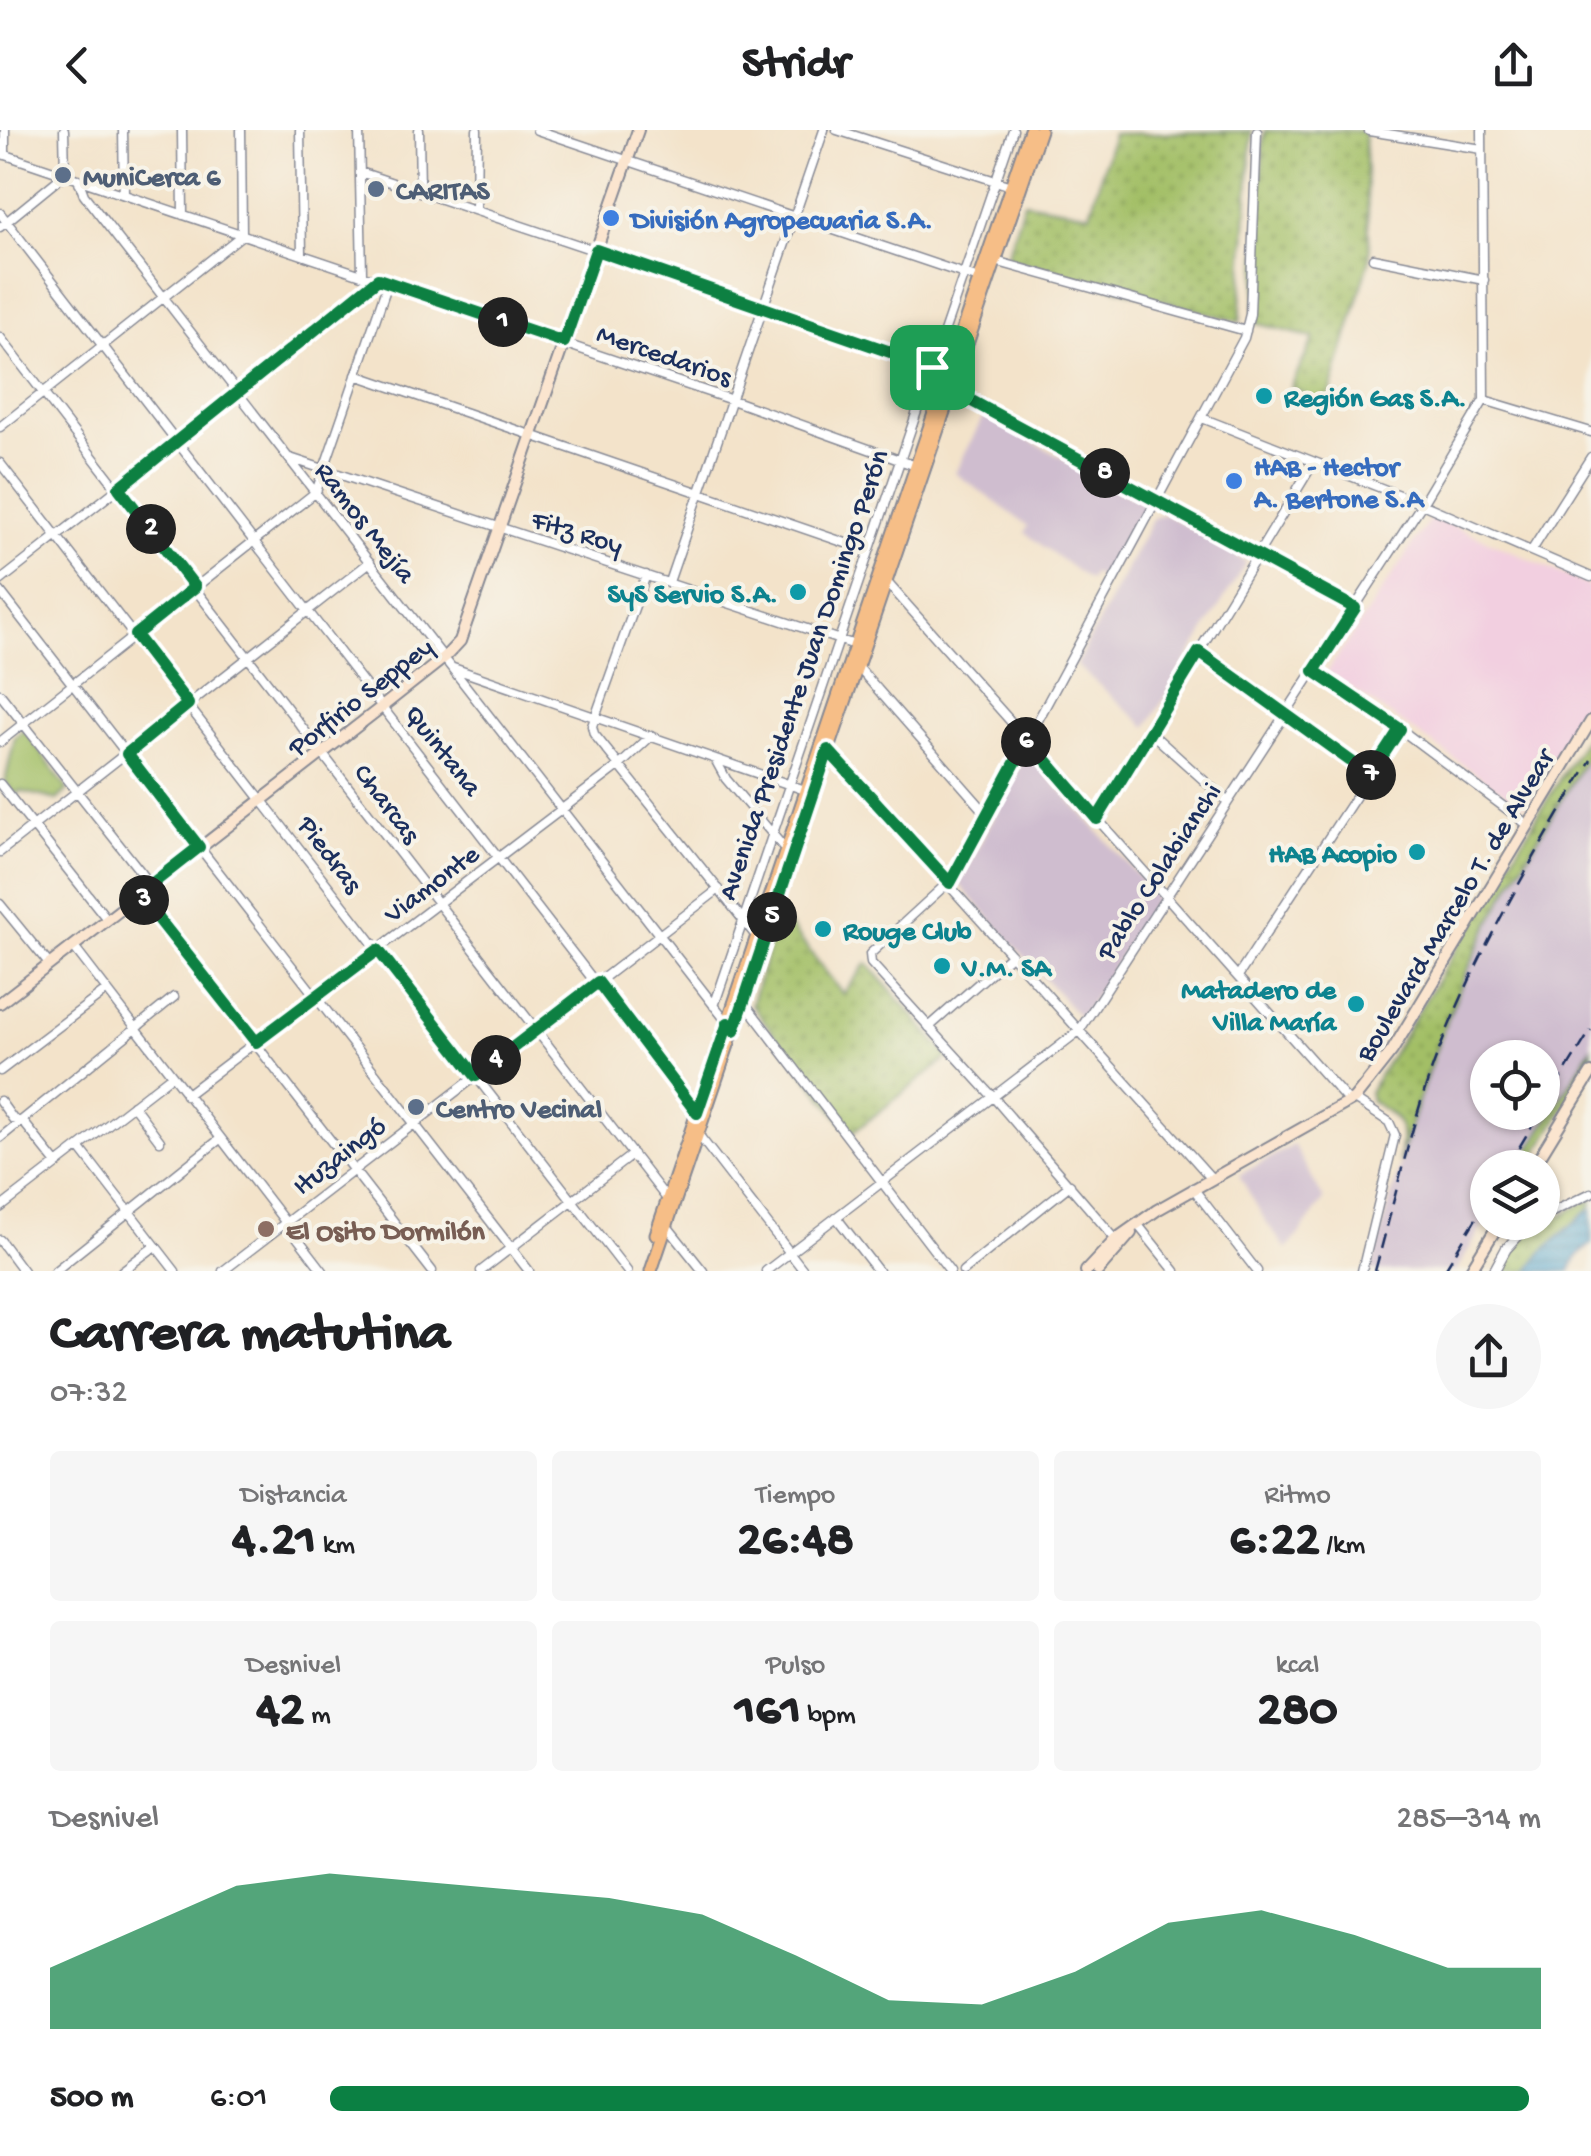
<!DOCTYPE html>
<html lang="es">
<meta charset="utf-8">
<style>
:root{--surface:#fff;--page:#f6f6f6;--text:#202124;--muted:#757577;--accent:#0b8043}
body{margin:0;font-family:"Gochi Hand",sans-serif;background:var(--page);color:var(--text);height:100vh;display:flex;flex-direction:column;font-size:38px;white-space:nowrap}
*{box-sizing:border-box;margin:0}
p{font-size:32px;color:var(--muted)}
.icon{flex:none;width:55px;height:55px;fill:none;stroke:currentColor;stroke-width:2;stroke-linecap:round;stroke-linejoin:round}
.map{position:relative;height:1141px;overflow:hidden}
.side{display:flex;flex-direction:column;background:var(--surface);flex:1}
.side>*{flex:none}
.buttons{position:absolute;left:1470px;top:910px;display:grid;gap:20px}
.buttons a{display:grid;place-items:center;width:90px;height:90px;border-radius:50%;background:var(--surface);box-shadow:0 2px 8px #0004;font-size:50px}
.pin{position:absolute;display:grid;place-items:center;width:85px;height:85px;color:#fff;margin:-42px;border-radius:20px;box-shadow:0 5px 15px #0006}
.km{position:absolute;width:50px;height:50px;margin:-25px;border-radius:50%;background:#222;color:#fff;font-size:28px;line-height:50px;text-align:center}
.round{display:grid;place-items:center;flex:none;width:105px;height:105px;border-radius:52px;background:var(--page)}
.summary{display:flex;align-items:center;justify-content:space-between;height:170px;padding:0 50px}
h1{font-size:55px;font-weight:800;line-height:75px}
.metrics{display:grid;grid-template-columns:repeat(3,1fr);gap:15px;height:170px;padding:10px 50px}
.metrics div{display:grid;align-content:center;border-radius:10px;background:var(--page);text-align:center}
.metrics b{font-size:50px;font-weight:800}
.metrics small{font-size:28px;font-weight:400}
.metrics p{font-size:28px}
.chart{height:280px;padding:20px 50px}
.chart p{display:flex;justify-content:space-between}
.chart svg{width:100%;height:180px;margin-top:10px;fill:var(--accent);opacity:.7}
ul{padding:0 50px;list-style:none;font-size:32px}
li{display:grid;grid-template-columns:160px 120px 1fr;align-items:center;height:75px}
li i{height:25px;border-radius:12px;background:var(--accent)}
header{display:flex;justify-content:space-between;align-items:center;height:130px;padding:0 50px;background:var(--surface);font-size:45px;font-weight:800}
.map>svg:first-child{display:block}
.built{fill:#f2cfe0}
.industrial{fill:#cfbdcf;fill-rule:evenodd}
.grass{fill:url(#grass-dots);stroke:#5f7762;stroke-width:2.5}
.park{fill:#a3bf66;stroke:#5f7762;stroke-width:2.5}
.water{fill:url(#water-rules);stroke:#376a96;stroke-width:2.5}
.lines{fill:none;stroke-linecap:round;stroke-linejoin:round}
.minor-casing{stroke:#878994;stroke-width:11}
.tertiary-casing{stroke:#878994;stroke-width:12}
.secondary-casing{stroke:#878994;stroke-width:14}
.primary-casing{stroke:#878994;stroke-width:15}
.minor{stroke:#fff;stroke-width:8}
.tertiary{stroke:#fff;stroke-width:9}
.secondary{stroke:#fbe5cf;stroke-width:10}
.primary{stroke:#f6be87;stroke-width:11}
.rail{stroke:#1b2f5e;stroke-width:2.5;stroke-dasharray:15 8;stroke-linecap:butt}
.route-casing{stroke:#fff;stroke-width:20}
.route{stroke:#0b8043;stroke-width:12}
.service-dot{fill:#5c6f8a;stroke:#f7f3e8;stroke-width:4}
.shop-dot{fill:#3f7fe0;stroke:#f7f3e8;stroke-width:4}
.culture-dot{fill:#0f9aa8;stroke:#f7f3e8;stroke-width:4}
.education-dot{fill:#8d6e63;stroke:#f7f3e8;stroke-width:4}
.labels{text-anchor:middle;stroke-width:8;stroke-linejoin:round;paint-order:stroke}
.service-label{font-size:28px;font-weight:bold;fill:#4e5e75;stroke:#f7f3e8;text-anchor:start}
.shop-label{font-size:28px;font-weight:bold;fill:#366cbe;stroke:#f7f3e8;text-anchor:start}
.street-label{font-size:28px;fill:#1b2f5e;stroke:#f7f3e8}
.culture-label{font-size:28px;font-weight:bold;fill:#0d838f;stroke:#f7f3e8;text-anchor:start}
.education-label{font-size:28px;font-weight:bold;fill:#785e54;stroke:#f7f3e8;text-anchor:start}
</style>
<header><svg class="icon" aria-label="back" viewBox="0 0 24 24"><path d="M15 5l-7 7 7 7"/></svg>Stridr<svg class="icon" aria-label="share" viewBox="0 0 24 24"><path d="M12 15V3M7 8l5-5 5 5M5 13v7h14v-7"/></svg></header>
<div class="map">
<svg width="1591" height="1141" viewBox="0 0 1591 1141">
<defs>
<pattern id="grass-dots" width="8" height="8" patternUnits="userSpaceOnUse" patternTransform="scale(2.5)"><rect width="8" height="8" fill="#a3bf66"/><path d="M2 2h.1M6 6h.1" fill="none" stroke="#849c57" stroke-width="1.8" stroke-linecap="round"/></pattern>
<pattern id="water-rules" width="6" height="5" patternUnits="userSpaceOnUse" patternTransform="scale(2.5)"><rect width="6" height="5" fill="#53a4ce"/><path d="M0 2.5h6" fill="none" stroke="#4486aa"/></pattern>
</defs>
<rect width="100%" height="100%" fill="#f7f3e8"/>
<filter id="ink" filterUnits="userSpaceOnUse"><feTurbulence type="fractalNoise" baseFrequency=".01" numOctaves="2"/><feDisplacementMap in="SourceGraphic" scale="20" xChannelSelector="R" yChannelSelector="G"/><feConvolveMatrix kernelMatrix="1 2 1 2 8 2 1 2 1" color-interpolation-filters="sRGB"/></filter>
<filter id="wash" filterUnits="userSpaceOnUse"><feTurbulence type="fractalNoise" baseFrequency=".0048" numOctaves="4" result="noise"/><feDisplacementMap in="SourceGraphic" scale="40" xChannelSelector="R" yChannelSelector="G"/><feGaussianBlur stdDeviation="2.25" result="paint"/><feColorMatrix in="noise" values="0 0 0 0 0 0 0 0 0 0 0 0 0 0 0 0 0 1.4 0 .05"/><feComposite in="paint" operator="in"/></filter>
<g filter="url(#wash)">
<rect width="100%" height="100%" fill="#f3e3ca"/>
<path class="built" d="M1432 386 1591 457V567L1524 676 1327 542Z"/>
<path class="industrial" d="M984 285 1106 352 1111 359 1116 358 1148 375 1127 415 1101 448 1093 444 1089 450 1025 403 1028 396 955 343Z
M1165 384 1237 423 1236 426 1246 432 1147 597 1076 535 1153 388Z
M1591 620V919L1519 1037 1488 1038 1487 1089 1456 1141H1371L1415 980 1465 846 1503 770ZM1488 928H1542V982H1488Z
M1030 625 1154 764 1155 770 1083 885 1078 886 959 754 1023 630Z
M1294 1015 1324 1070 1287 1120 1266 1092 1239 1045Z"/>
<path class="grass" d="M1364 0 1370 128 1327 275 1291 257 1314 208 1255 193 1263 13 1265 1Z
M1252 1 1240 192 1006 128 1024 72 1090 83 1113 4Z
M1591 598V620C1555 681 1516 741 1484 805 1448 878 1422 955 1399 1033 1404 995 1404 991 1371 971L1369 962Z
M780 783 843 864 867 833 949 927 851 1004 751 874Z
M1591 1069V1078L1555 1109 1529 1141H1499L1527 1099 1553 1090Z"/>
<path class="park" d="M24 599 68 660 57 670 20 661 15 665 5 652 15 607Z
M1591 919V936L1528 1037 1519 1038Z"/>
<path class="water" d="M1591 1078V1114L1576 1128 1570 1141H1529L1541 1123Z"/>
</g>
<g filter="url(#ink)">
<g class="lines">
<defs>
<path id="minor" d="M123 0 124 64
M182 0 183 85
M300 0 302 124
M359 0 362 144
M419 0 420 61
M537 0 979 149
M837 0 1011 56
M1369 1 1482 19
M0 23 732 270 916 336
M5 25V0
M360 42 764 177 948 242
M78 49 84 65 727 892
M476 80 477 0
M0 83 697 984
M0 97 65 44 64 0
M1373 128 1484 150
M995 131 1246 201
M0 207 667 1069
M356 245 869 421
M950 259 1355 477
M1484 270 1591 302
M1202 288 1422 374 1591 447
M0 297 242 105 241 0
M290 328 855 515
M0 333 627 1141
M1532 420 1591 327
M646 445 592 596 594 604 756 806
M884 449 1349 972
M0 451 237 265 378 149
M669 452 824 0
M0 461 529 1141
M1199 522 1370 645
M858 537 987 684
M453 538 805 660
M1314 541 1400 599 1528 695
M0 564 151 755
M1150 602 1228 672
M0 612 316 362 388 153
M828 620 1212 1049
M715 629 726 649 785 719
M0 654 107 789
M1097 689 1314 332
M0 722 370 432
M139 764 432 1141
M0 774 49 834
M73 816 323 1141
M1238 846 1400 599
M744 872 950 1141
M714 876 1013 0
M929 897 1011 825
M0 941 107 860
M186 965 620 635 651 606
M1354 969 1389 992 1395 1005 1362 1141
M0 971 13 989 25 994 57 1034
M133 975 160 1011
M697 1003 804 1141
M0 1008 174 867
M79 1017 175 1141
M1193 1058 1257 1141
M0 1078 171 946
M836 1087 878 1141
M1542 1087 1591 1063
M1138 1095 1175 1141
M667 1096 703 1141
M1517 1100 1532 1092
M0 1110 23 1141
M1118 1112 994 968 871 833 870 824 953 748 1244 208 1250 184 1257 1
M55 1141 220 1009
M122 1141 155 1116
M223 1141 719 759
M481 1141 633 1024
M766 1141 1079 901 1422 374 1484 270 1482 0
M963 1141 1070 1055"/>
<path id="tertiary" d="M1494 1141 1506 1119 1518 1106 1517 1100 1505 1092"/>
<path id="secondary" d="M0 873 383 576 445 527 460 511 638 0
M1533 1038 1591 943
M1086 1141 1116 1109 1157 1080 1354 969 1392 921 1591 591
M1098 1141 1131 1103
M1470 1141 1500 1092"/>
<path id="primary" d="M656 1104 1030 0
M651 1141 1040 0"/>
</defs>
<use href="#minor" class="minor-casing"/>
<use href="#tertiary" class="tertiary-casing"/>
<use href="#secondary" class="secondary-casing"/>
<use href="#primary" class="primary-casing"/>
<use href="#minor" class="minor"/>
<use href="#tertiary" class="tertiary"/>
<use href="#secondary" class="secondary"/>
<use href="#primary" class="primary"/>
<path class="rail" d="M1542 979 1591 900
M1507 1038 1540 982
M1375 1141C1395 1070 1410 997 1436 928 1477 822 1533 727 1591 630
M1444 1141 1488 1069"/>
</g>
</g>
<g class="lines" filter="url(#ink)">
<defs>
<path id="route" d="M596 120 948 242 944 256 1355 478 1314 541 1400 599 1370 645 1199 522 1097 689 1028 609 950 753 828 620 734 901 728 893 697 983 598 852 476 946 378 820 256 912 139 764 199 717 127 624 188 574 135 505 195 457 119 358 378 149 564 212Z"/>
</defs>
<use href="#route" class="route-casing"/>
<use href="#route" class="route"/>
</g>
<g class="service-dot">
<circle cx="63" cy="45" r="10"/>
<circle cx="376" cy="59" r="10"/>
<circle cx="416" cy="977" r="10"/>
</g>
<g class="shop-dot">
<circle cx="611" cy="88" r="10"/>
<circle cx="1234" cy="351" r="10"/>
</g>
<g class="culture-dot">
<circle cx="1264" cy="266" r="10"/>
<circle cx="798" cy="462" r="10"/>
<circle cx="1417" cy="722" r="10"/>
<circle cx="823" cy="799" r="10"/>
<circle cx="942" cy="836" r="10"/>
<circle cx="1356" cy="874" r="10"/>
</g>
<circle class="education-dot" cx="266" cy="1099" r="10"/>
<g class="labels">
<g class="service-label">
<text x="83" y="55">MuniCerca 6</text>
<text x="396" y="69">CARITAS</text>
<text x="436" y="987">Centro Vecinal</text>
</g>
<g class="shop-label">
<text x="631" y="98">División Agropecuaria S.A.</text>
<text x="1254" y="345">HAB - Hector<tspan x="1254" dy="32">A. Bertone S.A</tspan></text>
</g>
<g class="street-label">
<text transform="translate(665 223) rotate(19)" y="10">Mercedarios</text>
<text transform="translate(367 391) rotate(52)" y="10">Ramos Mejía</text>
<text transform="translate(578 400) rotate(17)" y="10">Fitz Roy</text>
<text transform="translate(801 544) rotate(-71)" y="10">Avenida Presidente Juan Domingo Perón</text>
<text transform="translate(359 565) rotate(-38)" y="10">Porfirio Seppey</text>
<text transform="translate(445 619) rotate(52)" y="10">Quintana</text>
<text transform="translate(389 672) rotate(53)" y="10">Charcas</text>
<text transform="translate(332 723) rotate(53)" y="10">Piedras</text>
<text transform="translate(1157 740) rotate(-57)" y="10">Pablo Colabianchi</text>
<text transform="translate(430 752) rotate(-37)" y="10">Viamonte</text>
<text transform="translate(1453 774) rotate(-59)" y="10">Boulevard Marcelo T. de Alvear</text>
<text transform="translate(338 1024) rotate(-38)" y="10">Ituzaingó</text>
</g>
<g class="culture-label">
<text x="1284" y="276">Región Gas S.A.</text>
<text x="778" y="472" text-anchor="end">SyS Servio S.A.</text>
<text x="1397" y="732" text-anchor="end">HAB Acopio</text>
<text x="843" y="809">Rouge Club</text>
<text x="962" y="846">V.M. SA</text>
<text x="1336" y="868" text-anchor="end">Matadero de<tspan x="1336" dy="32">Villa María</tspan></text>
</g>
<g class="education-label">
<text x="286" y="1109">El Osito Dormilón</text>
</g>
</g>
</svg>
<div class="buttons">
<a><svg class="icon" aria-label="locate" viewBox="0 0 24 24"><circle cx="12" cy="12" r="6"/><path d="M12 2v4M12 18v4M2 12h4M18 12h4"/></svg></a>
<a><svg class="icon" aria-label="layers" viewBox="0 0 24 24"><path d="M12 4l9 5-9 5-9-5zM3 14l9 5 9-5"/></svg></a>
</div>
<div class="pin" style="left:932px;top:237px;background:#1e9e55"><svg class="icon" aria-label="arrive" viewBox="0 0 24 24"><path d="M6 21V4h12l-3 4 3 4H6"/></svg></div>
<b class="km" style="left:503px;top:192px">1</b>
<b class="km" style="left:151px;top:399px">2</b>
<b class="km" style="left:144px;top:770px">3</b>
<b class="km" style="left:496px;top:930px">4</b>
<b class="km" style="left:772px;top:787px">5</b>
<b class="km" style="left:1026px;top:612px">6</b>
<b class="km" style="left:1371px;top:645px">7</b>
<b class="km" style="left:1105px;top:343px">8</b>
</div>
<section class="side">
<div class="summary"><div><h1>Carrera matutina</h1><p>07:32</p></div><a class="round"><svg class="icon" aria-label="share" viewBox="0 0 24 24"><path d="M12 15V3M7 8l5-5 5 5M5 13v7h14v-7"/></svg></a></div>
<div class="metrics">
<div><p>Distancia</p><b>4.21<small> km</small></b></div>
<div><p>Tiempo</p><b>26:48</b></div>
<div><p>Ritmo</p><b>6:22<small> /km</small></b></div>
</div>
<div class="metrics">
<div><p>Desnivel</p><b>42<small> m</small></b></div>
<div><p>Pulso</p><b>161<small> bpm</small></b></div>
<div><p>kcal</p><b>280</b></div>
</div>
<div class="chart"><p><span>Desnivel</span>285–314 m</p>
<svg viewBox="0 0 160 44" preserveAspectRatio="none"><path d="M0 44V29L10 19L20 9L30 6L40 8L50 10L60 12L70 16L80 26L90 37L100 38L110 30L120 18L130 15L140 21L150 29L160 29V44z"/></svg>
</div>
<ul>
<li><b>500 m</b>6:01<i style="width:99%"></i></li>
</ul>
</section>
